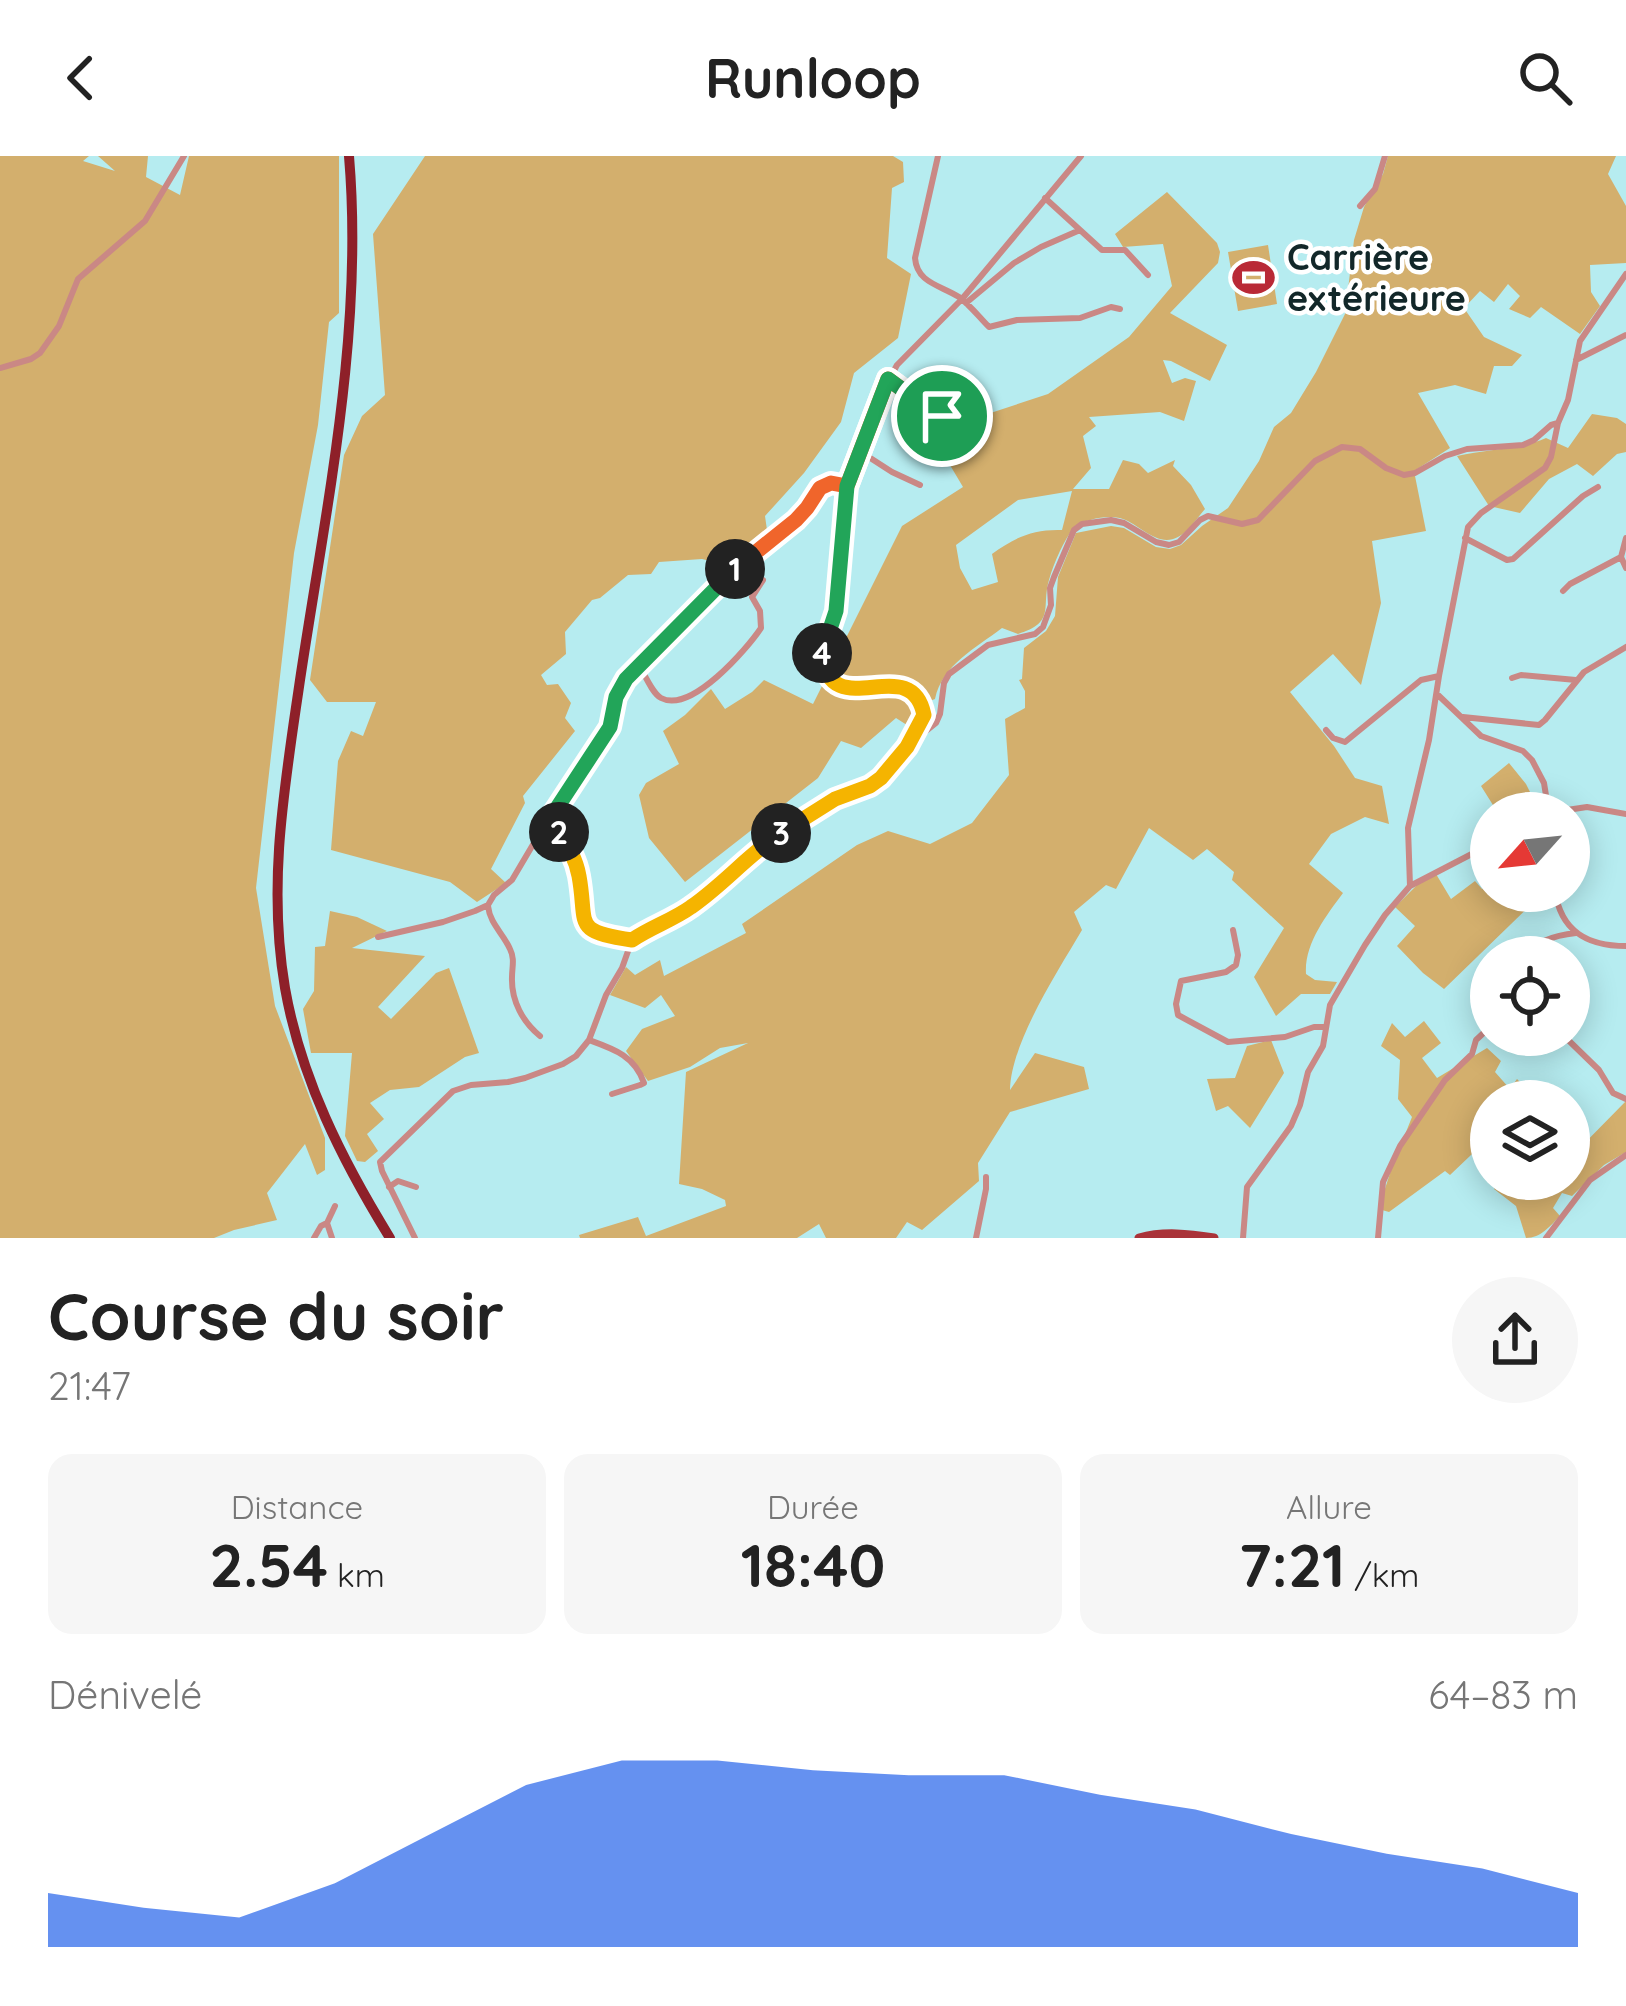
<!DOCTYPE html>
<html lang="fr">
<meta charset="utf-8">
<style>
:root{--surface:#fff;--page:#f6f6f6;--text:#222;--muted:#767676;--accent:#2563eb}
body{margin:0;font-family:Quicksand,sans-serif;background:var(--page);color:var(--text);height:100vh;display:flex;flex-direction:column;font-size:45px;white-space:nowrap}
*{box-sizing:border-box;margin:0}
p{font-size:39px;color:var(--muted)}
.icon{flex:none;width:66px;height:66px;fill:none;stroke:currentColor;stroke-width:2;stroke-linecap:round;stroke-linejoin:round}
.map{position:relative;height:1082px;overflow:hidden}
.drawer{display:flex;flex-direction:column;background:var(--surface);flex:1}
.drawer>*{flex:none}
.needle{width:78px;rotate:243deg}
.fabs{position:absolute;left:1470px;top:636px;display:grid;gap:24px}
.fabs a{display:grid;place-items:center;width:120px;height:120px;border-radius:50%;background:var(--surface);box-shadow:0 6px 30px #0003;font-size:60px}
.pin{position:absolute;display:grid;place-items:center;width:102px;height:102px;color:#fff;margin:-51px;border:6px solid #fff;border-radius:50%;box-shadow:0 3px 12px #0007}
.km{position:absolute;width:60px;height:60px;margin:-30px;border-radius:50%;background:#222;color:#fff;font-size:33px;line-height:60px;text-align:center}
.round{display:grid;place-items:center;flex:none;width:126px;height:126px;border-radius:63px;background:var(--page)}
.headline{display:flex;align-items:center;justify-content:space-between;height:204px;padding:0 48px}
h1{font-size:66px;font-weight:700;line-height:90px}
.stats{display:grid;grid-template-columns:repeat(3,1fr);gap:18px;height:204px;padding:12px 48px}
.stats div{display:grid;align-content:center;border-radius:24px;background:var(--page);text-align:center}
.stats b{font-size:60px;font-weight:700}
.stats small{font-size:33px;font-weight:400}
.stats p{font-size:33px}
.chart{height:336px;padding:24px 48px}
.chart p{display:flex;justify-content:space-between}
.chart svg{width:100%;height:216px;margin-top:12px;fill:var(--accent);opacity:.7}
header{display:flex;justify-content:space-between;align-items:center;height:156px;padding:0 48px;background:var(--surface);font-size:54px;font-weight:700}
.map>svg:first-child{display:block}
.green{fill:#d3af6d;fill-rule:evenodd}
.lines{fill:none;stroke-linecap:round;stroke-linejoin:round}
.minor{stroke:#ca8885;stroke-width:6}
.major{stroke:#aa3339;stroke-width:9}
.highway{stroke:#8e2029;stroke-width:10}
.split-1-casing{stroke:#fff;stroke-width:24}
.split-2-casing{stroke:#fff;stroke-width:24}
.split-3-casing{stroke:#fff;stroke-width:24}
.split-4-casing{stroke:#fff;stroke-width:24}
.split-5-casing{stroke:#fff;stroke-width:24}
.split-1{stroke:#f0652b;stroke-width:15}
.split-2{stroke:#22a559;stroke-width:15}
.split-3{stroke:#f5b400;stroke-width:15}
.split-4{stroke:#f5b400;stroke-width:15}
.split-5{stroke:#22a559;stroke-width:15}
.labels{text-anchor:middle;stroke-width:9;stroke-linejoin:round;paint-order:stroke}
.poi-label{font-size:36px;font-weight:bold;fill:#122729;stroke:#fff;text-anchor:start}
</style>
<header><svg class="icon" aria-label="back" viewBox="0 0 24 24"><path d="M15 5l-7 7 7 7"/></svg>Runloop<svg class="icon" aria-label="search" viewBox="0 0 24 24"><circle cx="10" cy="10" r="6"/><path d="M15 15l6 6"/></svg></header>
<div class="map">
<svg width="1626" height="1082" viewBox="0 0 1626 1082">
<rect width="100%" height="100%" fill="#b6ecf0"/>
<path class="green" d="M0 0H89L83 5 115 15 98 0H148L146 21 180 39 189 0H339V157L329 166 318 269 294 397 256 732 275 850 325 982V1014L317 1019 305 988 267 1037 277 1064 234 1074 214 1082H0Z
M425 0H893L903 6 904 26 892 32 887 102 911 118 898 182 854 217 841 266 804 317 765 360 768 381 730 410 702 403 659 406 651 418 628 419 600 442 592 444 565 476 566 498 541 519 547 529 558 528 571 547 565 562 575 575 523 640 525 647 491 713 506 727 477 746 450 726 331 694 338 605 351 575 363 580 376 546H327L310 524 344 299 362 260 385 239 373 78Z
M1388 0H1616L1608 18 1626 50V107L1590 109 1591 136 1600 150 1580 178 1541 151 1530 162 1509 153 1520 140 1508 128 1494 146 1480 135 1464 152 1484 181 1522 199 1512 210H1494L1486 238 1455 229 1418 237 1450 292 1414 315 1426 375 1372 385 1381 447 1361 529 1333 498 1290 536 1334 590 1355 622 1382 630 1389 668 1365 661 1331 678 1309 708 1343 737C1326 760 1304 788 1306 818L1315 824 1337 826 1330 838H1301L1276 860 1254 821 1284 772 1232 724 1234 716 1207 693 1193 704 1149 672 1116 733 1106 729 1074 756 1082 774C1058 815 1011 886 1010 934L1035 897 1084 911 1089 933 1010 956 978 1007 979 1025 922 1074 907 1066 896 1082H826L819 1068 797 1082H580L579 1079 638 1061 646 1080 726 1050 725 1044 702 1033 679 1028 686 916 748 887 720 892 690 911 648 925 626 895 642 873 675 860 661 839 645 852 610 839 626 811 635 819 660 804 664 820 746 777 742 768 857 689 888 675 930 688 972 667 1009 619 1005 563 1025 552V535L1019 524 1022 523 1024 492 1046 475 1055 460 1058 421 1076 377 1111 370 1124 372 1156 391 1170 393 1181 389 1202 370 1228 352 1259 305 1274 271 1291 257 1316 216 1345 158 1354 84 1364 51 1383 18Z
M1167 36 1217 87 1220 96 1218 107 1170 157 1227 189 1210 225 1171 205 1163 204 1172 227 1185 222 1196 225 1184 265 1160 256 1089 261 1096 270 1083 280 1091 312 1073 333H1109L1123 304 1139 308 1148 317 1175 304 1173 310 1191 329 1205 353C1198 361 1188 376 1178 381 1158 392 1140 369 1123 363 1108 358 1088 363 1075 370 1064 384 1054 406 1049 424 1041 452 1056 466 1018 478L1002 472C976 492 942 509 935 543L914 551 917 558 910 571 896 562 861 592 841 585 818 622 685 726 649 682 639 639 646 627 679 608 663 575 685 559 711 533 725 553 752 536 764 524 813 548 902 370 963 331 947 304 966 294 954 269 1048 238 1129 181 1172 130 1163 88 1123 91 1115 78ZM1072 335 1062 374C1034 373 1015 381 992 398L998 426 972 434 960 412 956 389 1018 344Z
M1268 89 1277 148 1238 155 1228 96Z
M1592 258 1617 262 1626 268V296L1617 298 1593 320 1577 308 1549 323 1520 357 1489 350 1457 300C1487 293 1518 294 1546 282L1568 292Z
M1509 607 1526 628 1539 654 1534 657H1498L1481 630Z
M1436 718 1451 743 1475 725 1482 733 1491 729V735H1536L1539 741 1444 833 1423 817 1397 790 1415 770 1395 751 1420 726Z
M330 755 357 761 387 775 352 792 425 800 378 851 391 863 436 817 449 812 479 897 465 901 419 931 390 934 370 947 384 963 367 978 378 995 365 1006 357 1005 345 980 352 897H311L303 853 314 835 315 791 325 790Z
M1424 865 1441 887 1422 902 1437 922 1487 892 1501 905 1495 916 1510 933 1517 923 1539 945H1491V980L1450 1019 1445 1015 1389 1056 1382 1054 1383 1039 1392 1011 1412 961 1398 943 1400 904 1381 890 1392 867 1405 881Z
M1271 884 1284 917 1250 972 1228 950 1216 955 1207 923 1235 922 1247 890Z
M1626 945V996L1604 1009 1572 1040 1562 1037 1553 1052 1560 1060C1550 1070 1541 1082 1526 1082L1516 1050 1494 1033 1501 1023H1569V1003Z"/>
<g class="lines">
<path class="minor" d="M938 0 915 102C917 127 940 129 959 141 970 149 979 161 989 171L1017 164 1080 162 1111 151 1120 153
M1045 42 1102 94H1125L1148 119
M1360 50 1375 33 1385 0
M966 147 1014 107 1041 91 1080 74
M1576 204 1626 179
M0 212 31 203 40 197 59 170 78 123 145 65 184 0
M888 223 930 253V261L938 264 942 260V253L935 250 930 253
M861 296 892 316 920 329
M1465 382 1507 404 1513 403 1583 340 1598 331
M1626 382 1621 401 1626 412
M1563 435 1570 428 1621 401
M639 509C645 519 652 537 661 542 691 558 747 493 761 472L760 455 752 441 763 424 738 409
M1512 522 1521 519 1576 524
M1437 538 1481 580 1523 595 1532 604 1544 627 1548 652
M1463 561 1539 569 1545 564 1584 516 1626 491
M1326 574 1333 582 1345 586 1421 524 1439 520
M908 587 924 559 921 545 898 530 886 527 857 535 851 534 831 521 824 511 823 491 836 455 841 422 847 330 882 237 897 209 962 143 1081 0
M1548 652C1581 649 1580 675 1579 700L1569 711
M1567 654 1587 651 1626 658
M549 664C563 679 577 701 580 722 587 771 574 776 632 784
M1410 730 1408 672 1429 584 1439 520 1468 371 1481 357 1545 312 1551 301 1558 267 1568 244 1580 185 1626 118
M1555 735C1561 776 1588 790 1626 790
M488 750C490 768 503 777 510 793 515 803 512 811 512 821 511 845 523 866 540 880
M1233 774 1238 799 1236 809 1226 816 1181 825 1176 848 1178 859 1228 886 1285 881 1314 871H1326
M378 781 443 766 475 755 488 749 494 739 512 724 541 675 596 596 610 571 616 541 626 523 738 409 775 382 807 352 820 332 831 327 847 330
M1525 801C1536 784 1557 779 1576 777
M1563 879 1599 914 1613 937 1626 943
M589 884C614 893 635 900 644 927L640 929 612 938
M389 1031 398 1025 416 1031
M327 1067 332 1082
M314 1082 321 1070 327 1067 335 1050
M415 1082 382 1015 380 1006 453 935 471 929 508 926 525 922 563 908 576 900 589 884 606 839 622 812 632 784 655 769 690 753 754 695 771 684 835 643 870 630 881 622 905 592 936 567 940 558 944 527 949 518 988 489 1035 478 1043 471 1051 449 1050 432 1054 421 1074 374 1082 368 1111 364 1124 367 1156 386 1169 389 1179 386 1200 364 1208 360 1242 368 1258 364 1315 305 1342 291 1360 293 1386 312 1404 319 1415 317 1445 300 1467 293 1523 289 1534 284 1551 269 1558 267
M976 1082 986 1033V1021
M1243 1082 1247 1031 1291 970 1300 949 1308 916 1323 890 1330 849 1365 789 1385 759 1410 730 1491 688
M1378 1082 1383 1026 1400 990 1445 924 1472 898 1476 884 1491 870
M1546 1082 1590 1024 1626 999"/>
<path class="major" d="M1139 1082C1164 1075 1189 1078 1214 1082"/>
<path class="highway" d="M349 0C364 176 326 351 300 524 285 628 267 727 285 832 301 923 342 1004 390 1082"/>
</g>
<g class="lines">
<defs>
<path id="split-1" d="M735 413 796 364 807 352 820 332 831 327 847 330 888 223 930 254 938 250 942 260"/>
<path id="split-2" d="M559 676 549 664 610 571 616 541 626 523 735 413"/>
<path id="split-3" d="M559 676C568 690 576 703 579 720 588 769 571 775 632 784 651 771 673 764 691 751 723 729 748 699 781 677"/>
<path id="split-4" d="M781 677 835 643 870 630 881 622 907 591 924 559C911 493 829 572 822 497"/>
<path id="split-5" d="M822 497 836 455 847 330 888 223 930 254 932 263 938 264 942 260"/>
</defs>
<use href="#split-1" class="split-1-casing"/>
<use href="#split-2" class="split-2-casing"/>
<use href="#split-3" class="split-3-casing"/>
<use href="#split-4" class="split-4-casing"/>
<use href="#split-5" class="split-5-casing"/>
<use href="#split-1" class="split-1"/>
<use href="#split-2" class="split-2"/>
<use href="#split-3" class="split-3"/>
<use href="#split-4" class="split-4"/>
<use href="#split-5" class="split-5"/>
</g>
<defs>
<symbol id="stadium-bare" viewBox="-9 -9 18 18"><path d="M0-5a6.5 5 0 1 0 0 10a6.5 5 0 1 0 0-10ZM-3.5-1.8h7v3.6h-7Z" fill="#b92936" stroke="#fff" stroke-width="2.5" paint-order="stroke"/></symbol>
</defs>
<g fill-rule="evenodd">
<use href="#stadium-bare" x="1224" y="92" width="59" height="59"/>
</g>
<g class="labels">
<g class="poi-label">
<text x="1287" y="114">Carrière<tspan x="1287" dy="41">extérieure</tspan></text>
</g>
</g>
</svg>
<div class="fabs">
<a><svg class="needle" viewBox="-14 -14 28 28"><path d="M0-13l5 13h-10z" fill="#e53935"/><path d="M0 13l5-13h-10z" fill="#767676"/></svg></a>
<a><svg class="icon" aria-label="locate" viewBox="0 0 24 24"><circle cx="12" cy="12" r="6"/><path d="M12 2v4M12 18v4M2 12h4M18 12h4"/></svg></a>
<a><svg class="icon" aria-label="layers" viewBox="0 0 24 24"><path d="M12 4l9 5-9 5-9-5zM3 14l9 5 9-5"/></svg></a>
</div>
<div class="pin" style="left:942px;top:260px;background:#1e9e55"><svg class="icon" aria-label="arrive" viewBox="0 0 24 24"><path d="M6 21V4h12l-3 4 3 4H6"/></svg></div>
<b class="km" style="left:735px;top:413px">1</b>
<b class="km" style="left:559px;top:676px">2</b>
<b class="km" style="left:781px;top:677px">3</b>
<b class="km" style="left:822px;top:497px">4</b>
</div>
<section class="drawer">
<div class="headline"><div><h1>Course du soir</h1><p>21:47</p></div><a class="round"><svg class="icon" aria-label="share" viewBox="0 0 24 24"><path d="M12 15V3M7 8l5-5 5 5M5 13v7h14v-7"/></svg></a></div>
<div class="stats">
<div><p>Distance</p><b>2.54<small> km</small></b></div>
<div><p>Durée</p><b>18:40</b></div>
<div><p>Allure</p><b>7:21<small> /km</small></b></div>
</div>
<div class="chart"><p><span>Dénivelé</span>64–83 m</p>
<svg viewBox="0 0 160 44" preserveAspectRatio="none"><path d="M0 44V33L10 36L20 38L30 31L40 21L50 11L60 6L70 6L80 8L90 9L100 9L110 13L120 16L130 21L140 25L150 28L160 33V44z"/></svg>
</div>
</section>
